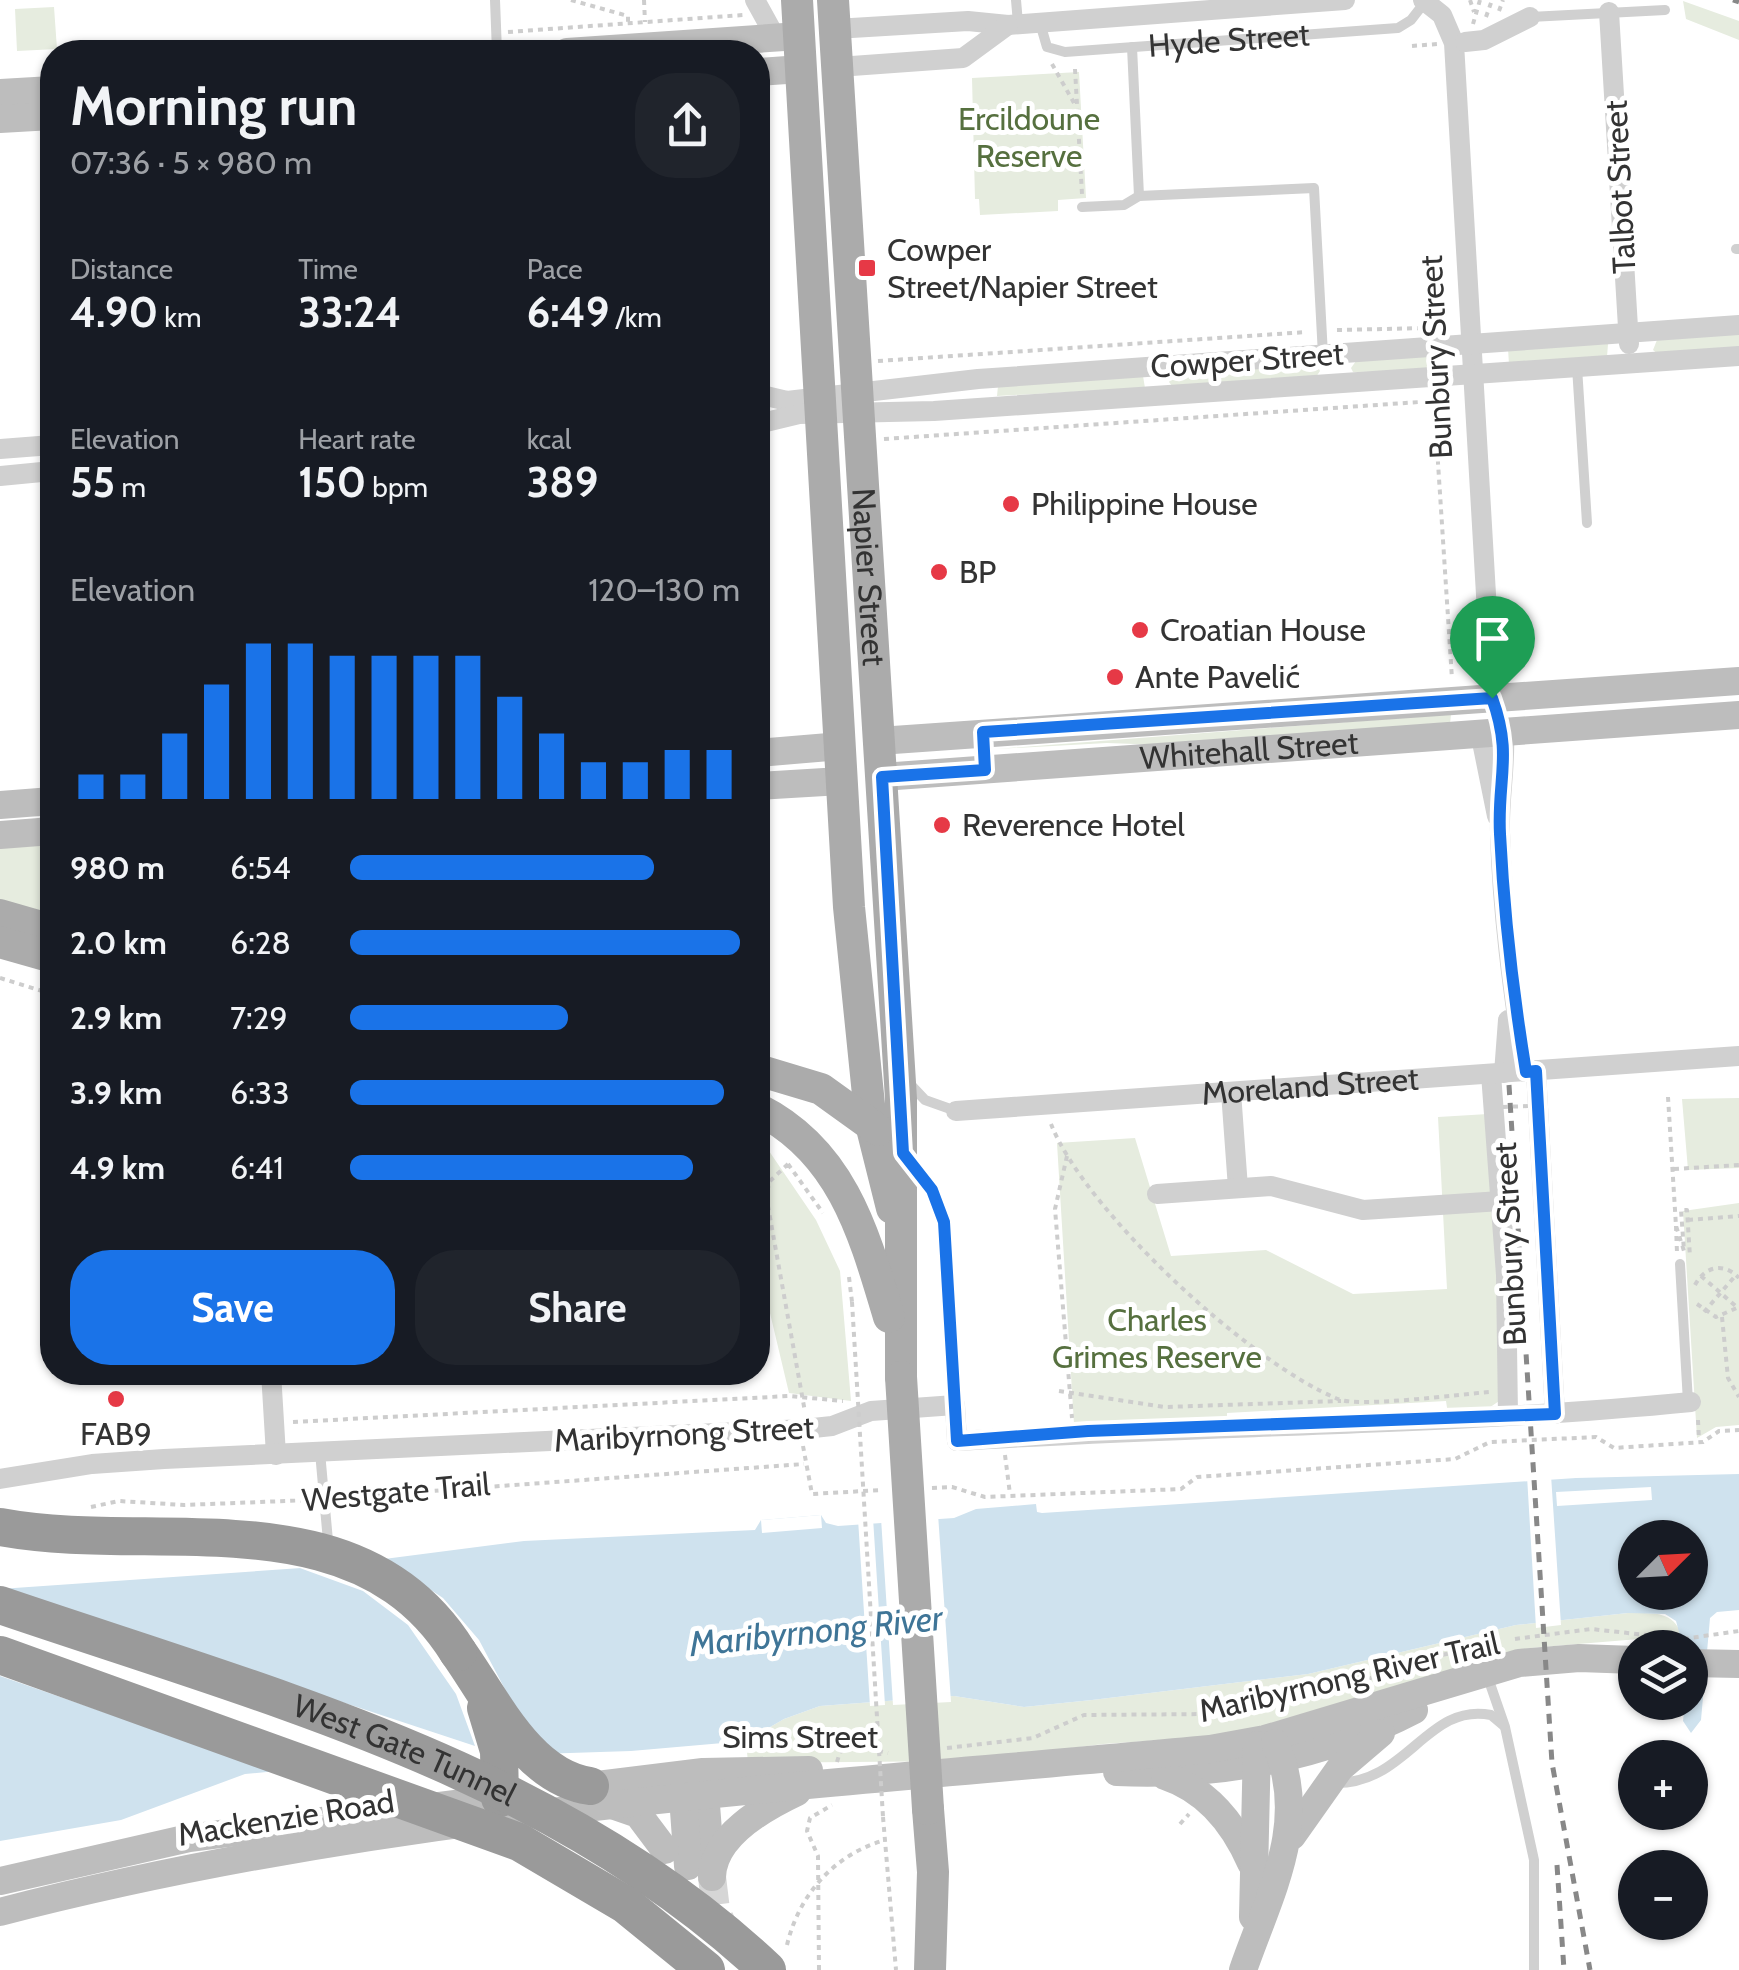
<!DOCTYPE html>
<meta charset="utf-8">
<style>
:root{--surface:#171b24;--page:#20242c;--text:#f1f3f6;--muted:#9ea1a6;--accent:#1a73e8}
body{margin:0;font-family:Cabin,sans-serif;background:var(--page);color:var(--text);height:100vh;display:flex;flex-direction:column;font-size:38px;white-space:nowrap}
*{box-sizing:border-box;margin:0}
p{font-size:32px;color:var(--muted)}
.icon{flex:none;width:55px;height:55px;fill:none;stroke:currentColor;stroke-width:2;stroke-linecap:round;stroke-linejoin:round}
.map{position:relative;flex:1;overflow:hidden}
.sheet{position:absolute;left:40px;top:40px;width:730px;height:1345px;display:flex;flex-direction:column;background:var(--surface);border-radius:40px;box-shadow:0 2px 8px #0004}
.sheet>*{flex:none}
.needle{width:65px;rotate:66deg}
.controls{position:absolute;left:1618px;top:1520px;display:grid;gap:20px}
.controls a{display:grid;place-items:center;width:90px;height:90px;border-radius:50%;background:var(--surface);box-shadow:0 2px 8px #0004;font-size:50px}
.pin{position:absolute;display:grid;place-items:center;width:85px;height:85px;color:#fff;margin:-102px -42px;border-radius:50% 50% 50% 0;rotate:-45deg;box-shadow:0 0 10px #0007}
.pin .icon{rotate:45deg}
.round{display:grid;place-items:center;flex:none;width:105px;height:105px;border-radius:40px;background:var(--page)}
.overview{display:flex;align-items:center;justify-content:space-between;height:170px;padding:0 30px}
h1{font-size:55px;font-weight:700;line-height:75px}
.metrics{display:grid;grid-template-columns:repeat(3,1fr);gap:15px;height:170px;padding:10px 30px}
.metrics div{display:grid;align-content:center}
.metrics b{font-size:42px;font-weight:700}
.metrics small{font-size:28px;font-weight:400}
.metrics p{font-size:28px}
.chart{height:280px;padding:20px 30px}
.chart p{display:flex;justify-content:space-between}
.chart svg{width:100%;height:180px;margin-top:10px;stroke:var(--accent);stroke-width:6}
.action{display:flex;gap:20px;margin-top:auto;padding:20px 30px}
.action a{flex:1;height:115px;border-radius:40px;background:var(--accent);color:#fff;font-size:40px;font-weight:700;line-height:115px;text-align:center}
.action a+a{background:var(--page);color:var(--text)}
ul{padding:0 30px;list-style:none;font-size:32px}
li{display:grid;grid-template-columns:160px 120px 1fr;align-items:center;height:75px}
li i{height:25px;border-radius:12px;background:var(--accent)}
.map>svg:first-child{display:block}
.green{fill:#e6ecdf}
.water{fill:#cfe2ee;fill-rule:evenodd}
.pier{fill:#fff}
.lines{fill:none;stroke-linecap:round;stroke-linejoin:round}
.secondary-tunnel{stroke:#d6d6d6;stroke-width:28;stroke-dasharray:28 14;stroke-linecap:butt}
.path{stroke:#cdcdcd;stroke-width:4;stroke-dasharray:5 5;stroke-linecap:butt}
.lane{stroke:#d0d0d0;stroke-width:10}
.street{stroke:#d0d0d0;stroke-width:20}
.secondary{stroke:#bdbdbd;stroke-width:28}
.primary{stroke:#ababab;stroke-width:32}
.highway{stroke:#9a9a9a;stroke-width:38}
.rail{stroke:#888;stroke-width:5;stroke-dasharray:10 8;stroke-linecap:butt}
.path-bridge{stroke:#cdcdcd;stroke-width:4;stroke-dasharray:5 5;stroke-linecap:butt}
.primary-bridge{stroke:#ababab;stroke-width:32}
.highway-bridge{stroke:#9a9a9a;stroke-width:38}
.route-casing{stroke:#fff;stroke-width:20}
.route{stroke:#1a73e8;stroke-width:12}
.poi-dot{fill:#e63946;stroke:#fff;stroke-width:4}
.labels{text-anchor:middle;stroke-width:10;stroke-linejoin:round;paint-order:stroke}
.street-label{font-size:32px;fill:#333;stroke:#fff}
.park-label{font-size:32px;fill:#56703f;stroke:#fff}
.poi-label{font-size:32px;fill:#333;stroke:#fff;text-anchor:start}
.water-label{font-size:35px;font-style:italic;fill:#3f7597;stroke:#fff}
</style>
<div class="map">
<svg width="1739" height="1970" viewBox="0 0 1739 1970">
<rect width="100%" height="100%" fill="#fff"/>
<path class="green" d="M1683 1 1739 21V40L1686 19Z
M54 7 57 49 17 51 15 9Z
M1079 72 1086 198 1058 200V211L980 215 979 199H975L972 78Z
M1739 334V349L1658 354 1653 350 1657 340Z
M1608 344 1607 357 1509 365 1508 348Z
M1429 354 1430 371 1353 372 1351 368 1356 361Z
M1316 363 1320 371 1316 377 1172 386 1169 382 1172 374Z
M1143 376 1145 388 997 396 998 386Z
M1451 714 1450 724 1162 745 1107 743 996 749Z
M52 842V920L0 904V846Z
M1739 1098V1168L1688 1170 1682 1099Z
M1488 1114 1505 1397 1483 1412 1448 1414 1446 1401 1227 1413V1423L1074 1424 1057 1143 1135 1138 1171 1256 1266 1250 1353 1294 1447 1289 1438 1117Z
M758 1142 767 1148 816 1220 840 1271 851 1401 789 1393 760 1271Z
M1739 1203V1425L1716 1427 1697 1438 1683 1211Z
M1628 1613C1655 1613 1678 1610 1683 1643L1651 1638 1530 1648 1292 1722 1206 1737 1103 1744 968 1761 748 1763 746 1741 784 1719 820 1706 954 1696 1024 1707 1092 1700 1308 1674 1516 1625Z"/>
<path class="water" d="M1739 1474V1610L1717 1612 1710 1618 1701 1720 1691 1733 1683 1721 1685 1703 1690 1702V1648L1683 1647 1676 1621 1665 1614 1628 1613 1516 1625 1308 1674 1092 1700 1024 1707 954 1696 820 1706 784 1719 746 1741 631 1751 410 1758 245 1774 121 1820 0 1841V1589L330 1566 524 1541 755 1530 761 1520 821 1515 826 1523 838 1526 954 1518 976 1509 1036 1504 1037 1512 1042 1513 1576 1478ZM1635 1538H1690V1592H1635Z"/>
<path class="pier" d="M1551 1475 1561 1625 1536 1628 1527 1476Z
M1651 1487 1652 1500 1557 1506 1556 1492Z
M938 1514 951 1702 893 1705 881 1518Z
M821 1515 822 1528 762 1533 761 1520Z
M873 1518 885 1705 870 1706 858 1519Z
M378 1555 443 1598 479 1640 516 1710 550 1759 410 1763 285 1775 0 1676V1589L475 1746 456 1694 408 1625 363 1591 286 1563Z"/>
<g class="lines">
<path class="secondary-tunnel" d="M712 1877 716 1910 728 1937"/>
<path class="path" d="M571 0 628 16V23
M644 0 645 22
M1470 0 1474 12
M1499 11 1503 0
M1486 17 1492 0
M1473 24 1480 0
M508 32 743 15
M1412 46 1437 44
M1052 64 1074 103
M1075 69 1082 194
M1337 330 1429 328
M878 361 1307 332
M884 439 1434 401 1452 679
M0 978 52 994
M1668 1097 1676 1226 1684 1251 1681 1210H1687L1690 1257
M1051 1124C1085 1211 1251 1364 1338 1399 1358 1408 1461 1394 1489 1392
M1067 1156 1055 1209 1072 1418
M788 1164 770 1181 766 1195 805 1412
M788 1164 823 1213
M1674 1169 1739 1165
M1688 1220 1739 1216
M1676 1226 1677 1253
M1701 1276 1738 1308
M849 1277 852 1302
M1695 1285C1705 1266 1724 1262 1739 1278
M1697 1304 1716 1317 1739 1307
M1704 1312 1736 1275
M1722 1317 1728 1378 1739 1397
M1059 1391 1165 1407 1341 1401
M1698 1420 1699 1440
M293 1422 789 1396 843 1401
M803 1446 812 1494 882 1490
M1005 1455 1010 1494
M932 1488 952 1487 985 1497 1181 1489 1197 1477 1455 1459 1490 1442 1596 1437 1614 1448 1703 1442 1719 1431 1739 1430
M335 1498 804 1464
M91 1507 119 1501 184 1505 311 1500
M1515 1639 1591 1629 1683 1639 1739 1631
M947 1748 1033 1738 1084 1715 1208 1714 1260 1695 1356 1683 1432 1657 1496 1644
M837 1762 840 1752 856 1746 888 1753
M883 1817 896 1970
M1180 1824 1189 1814
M819 1970 818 1856 807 1831 810 1818 832 1805"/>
<g class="lane">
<path d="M495 0 497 52"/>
<path d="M1016 0 1018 23"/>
<path d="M1530 17 1665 10"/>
<path id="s1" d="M1040 23 1047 47 1065 52 1398 28 1411 20 1425 2"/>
<path d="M1132 47 1139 196"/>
<path d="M1082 207 1124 205 1139 196 1314 188 1323 355"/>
<path d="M1736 249H1739"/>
<path d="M1577 367 1587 523"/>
<path d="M909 1083 925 1100 956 1111"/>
<path d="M910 1162 932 1190 944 1221 955 1405"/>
<path d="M1680 1264 1688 1402"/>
<path d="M320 1452 328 1541"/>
<path d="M1487 1675 1505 1727 1534 1860V1970"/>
<path d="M1334 1783C1407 1785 1427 1702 1491 1715L1504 1726"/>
</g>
<g class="street">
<path d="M755 0 776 38"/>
<path d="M1423 0 1442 15 1454 43 1492 698"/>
<path d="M1609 12 1629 344"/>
<path d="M835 29 968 21 1008 25 1345 0"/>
<path d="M1465 42 1484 40 1530 17"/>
<path d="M838 67 963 58 1008 25"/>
<path d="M758 394 787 401 978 379 1739 325"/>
<path d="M758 424 799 414 934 411 1739 356"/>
<path d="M0 449 52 445"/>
<path d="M0 476 52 471"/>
<path d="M1504 731C1506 765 1499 798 1500 832 1502 913 1513 992 1525 1072"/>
<path d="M1480 732 1497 816"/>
<path d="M1536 1071 1555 1414"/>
<path d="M1504 1073 1508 1020"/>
<path d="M1491 1074 1506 1275 1508 1416"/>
<path d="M1231 1092 1238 1188"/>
<path id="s2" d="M956 1111 1739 1056"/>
<path d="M1157 1194 1271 1186 1363 1210 1501 1201"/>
<path d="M271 1372 276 1455"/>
<path d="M0 1479 92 1464 164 1459 804 1429 832 1426 871 1411 955 1405 957 1441C1202 1425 1447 1426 1691 1402"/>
</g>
<g class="secondary">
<path d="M567 52 799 36"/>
<path d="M758 72 801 69"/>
<path d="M0 93 52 90"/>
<path d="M0 119 52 116"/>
<path d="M879 741 1739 681"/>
<path d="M758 753 841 746"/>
<path id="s3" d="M882 777 1739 715"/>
<path d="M758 786 841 781"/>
<path d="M0 805 52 801"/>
<path d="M0 835 52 831"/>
<path d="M1690 1663 1739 1664"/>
<path d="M1117 1772C1219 1777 1324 1757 1414 1710"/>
<path d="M1165 1776C1207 1790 1234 1824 1251 1863"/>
<path d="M704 1779 711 1870"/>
<path d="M682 1783 688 1866"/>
<path d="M573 1788 703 1772 809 1770"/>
<path d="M612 1805 638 1814 665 1850"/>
<path d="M1292 1836 1340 1768 1381 1733"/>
<path d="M712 1877C713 1836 763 1808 797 1792"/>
<path d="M0 1881 189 1838 516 1796"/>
<path d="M0 1912C395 1809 806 1787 1210 1749L1265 1739 1519 1663 1579 1658 1635 1660"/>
<path d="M1253 1917 1257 1745"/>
<path d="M1243 1970C1269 1895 1311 1821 1275 1743"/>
</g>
<g class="primary">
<path d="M797 0 849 907 871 1124 892 1208"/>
<path id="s4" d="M833 0 901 1099V1377"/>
<path d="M0 915 52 930"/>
<path d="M0 942 52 957"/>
<path d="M758 1070 821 1089 878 1130"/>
<path d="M758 1109C842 1151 864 1233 889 1317"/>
<path d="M928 1809 933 1872 930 1970"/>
</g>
<path class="highway" d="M458 1652C493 1701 527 1777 590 1786
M486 1708 499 1751 500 1798"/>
<path class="rail" d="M1733 0 1739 2
M1509 1085 1552 1763 1590 1970
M1557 1865 1564 1970"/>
<path class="path-bridge" d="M1503 1107 1528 1106
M852 1302 883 1817
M787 1945C799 1894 835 1854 885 1840"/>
<path class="primary-bridge" d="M901 1377 928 1809"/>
<g class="highway-bridge">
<path d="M0 1527C154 1556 358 1491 458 1652"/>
<path id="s5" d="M0 1605C270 1697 554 1770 767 1970"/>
<path d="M0 1655 519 1842 626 1905 706 1970"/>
</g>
</g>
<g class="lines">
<defs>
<path id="route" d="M1492 698C1513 755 1497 779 1500 834 1504 914 1513 992 1526 1072L1536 1071 1555 1414 1088 1431 957 1441 944 1222 932 1190 903 1153 882 777 985 770 983 732Z"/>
</defs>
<use href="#route" class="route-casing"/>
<use href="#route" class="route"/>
</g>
<g class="poi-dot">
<rect x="857" y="258" width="20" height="20" rx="5"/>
<circle cx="1011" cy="504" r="10"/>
<circle cx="939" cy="572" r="10"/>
<circle cx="1140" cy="630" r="10"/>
<circle cx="1115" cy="677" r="10"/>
<circle cx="942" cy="825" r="10"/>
<circle cx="116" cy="1399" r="10"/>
</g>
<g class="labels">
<g class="street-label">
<text dy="11" stroke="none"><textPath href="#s1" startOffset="208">Hyde Street</textPath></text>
<text transform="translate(1620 187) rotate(-93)" y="11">Talbot Street</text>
<text transform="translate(1436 357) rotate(-93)" y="11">Bunbury Street</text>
<text transform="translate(1247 360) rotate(-4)" y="11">Cowper Street</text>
<text dy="11" stroke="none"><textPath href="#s4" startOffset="578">Napier Street</textPath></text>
<text dy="11" stroke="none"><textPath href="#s3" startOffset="368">Whitehall Street</textPath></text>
<text dy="11" stroke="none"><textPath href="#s2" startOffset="355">Moreland Street</textPath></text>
<text transform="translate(1510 1244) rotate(-93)" y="11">Bunbury Street</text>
<text transform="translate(684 1434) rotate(-3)" y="11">Maribyrnong Street</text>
<text transform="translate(396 1492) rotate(-5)" y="11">Westgate Trail</text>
<text transform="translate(1349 1677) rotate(-13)" y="11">Maribyrnong River Trail</text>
<text x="800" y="1748">Sims Street</text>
<text dy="11" stroke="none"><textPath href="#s5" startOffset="430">West Gate Tunnel</textPath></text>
<text transform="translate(286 1818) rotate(-9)" y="11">Mackenzie Road</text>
</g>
<g class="park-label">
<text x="1029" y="130">Ercildoune<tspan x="1029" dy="37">Reserve</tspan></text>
<text x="1157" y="1331">Charles<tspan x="1157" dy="37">Grimes Reserve</tspan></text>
</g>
<g class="poi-label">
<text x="887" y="261">Cowper<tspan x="887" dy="37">Street/Napier Street</tspan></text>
<text x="1031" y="515">Philippine House</text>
<text x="959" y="583">BP</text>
<text x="1160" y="641">Croatian House</text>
<text x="1135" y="688">Ante Pavelić</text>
<text x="962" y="836">Reverence Hotel</text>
<text x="116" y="1445" text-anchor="middle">FAB9</text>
</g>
<g class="water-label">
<text transform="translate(816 1631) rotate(-6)" y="12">Maribyrnong River</text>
</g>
</g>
</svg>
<div class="controls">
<a><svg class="needle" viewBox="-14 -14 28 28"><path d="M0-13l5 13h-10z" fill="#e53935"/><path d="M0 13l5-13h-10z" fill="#9ea1a6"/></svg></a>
<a><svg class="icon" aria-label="layers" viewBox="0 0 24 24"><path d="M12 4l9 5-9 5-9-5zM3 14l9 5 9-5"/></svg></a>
<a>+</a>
<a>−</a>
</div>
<div class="pin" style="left:1492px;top:698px;background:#1e9e55"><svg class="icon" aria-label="arrive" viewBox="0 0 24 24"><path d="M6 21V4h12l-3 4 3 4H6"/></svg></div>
<section class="sheet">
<div class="overview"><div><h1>Morning run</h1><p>07:36 · 5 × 980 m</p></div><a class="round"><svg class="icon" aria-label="share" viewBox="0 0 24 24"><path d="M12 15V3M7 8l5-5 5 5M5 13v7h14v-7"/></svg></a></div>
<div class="metrics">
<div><p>Distance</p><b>4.90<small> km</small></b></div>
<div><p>Time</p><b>33:24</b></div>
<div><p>Pace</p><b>6:49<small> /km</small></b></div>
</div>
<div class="metrics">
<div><p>Elevation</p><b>55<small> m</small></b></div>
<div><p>Heart rate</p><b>150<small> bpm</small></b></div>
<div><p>kcal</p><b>389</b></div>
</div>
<div class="chart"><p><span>Elevation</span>120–130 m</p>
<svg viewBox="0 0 160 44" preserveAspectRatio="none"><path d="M5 44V38M15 44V38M25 44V28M35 44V16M45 44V6M55 44V6M65 44V9M75 44V9M85 44V9M95 44V9M105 44V19M115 44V28M125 44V35M135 44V35M145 44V32M155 44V32"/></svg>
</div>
<ul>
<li><b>980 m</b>6:54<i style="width:78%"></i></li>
<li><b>2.0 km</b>6:28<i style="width:100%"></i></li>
<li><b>2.9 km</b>7:29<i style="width:56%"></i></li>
<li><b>3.9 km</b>6:33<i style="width:96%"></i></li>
<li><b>4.9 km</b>6:41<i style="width:88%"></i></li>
</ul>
<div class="action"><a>Save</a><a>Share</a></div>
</section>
</div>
